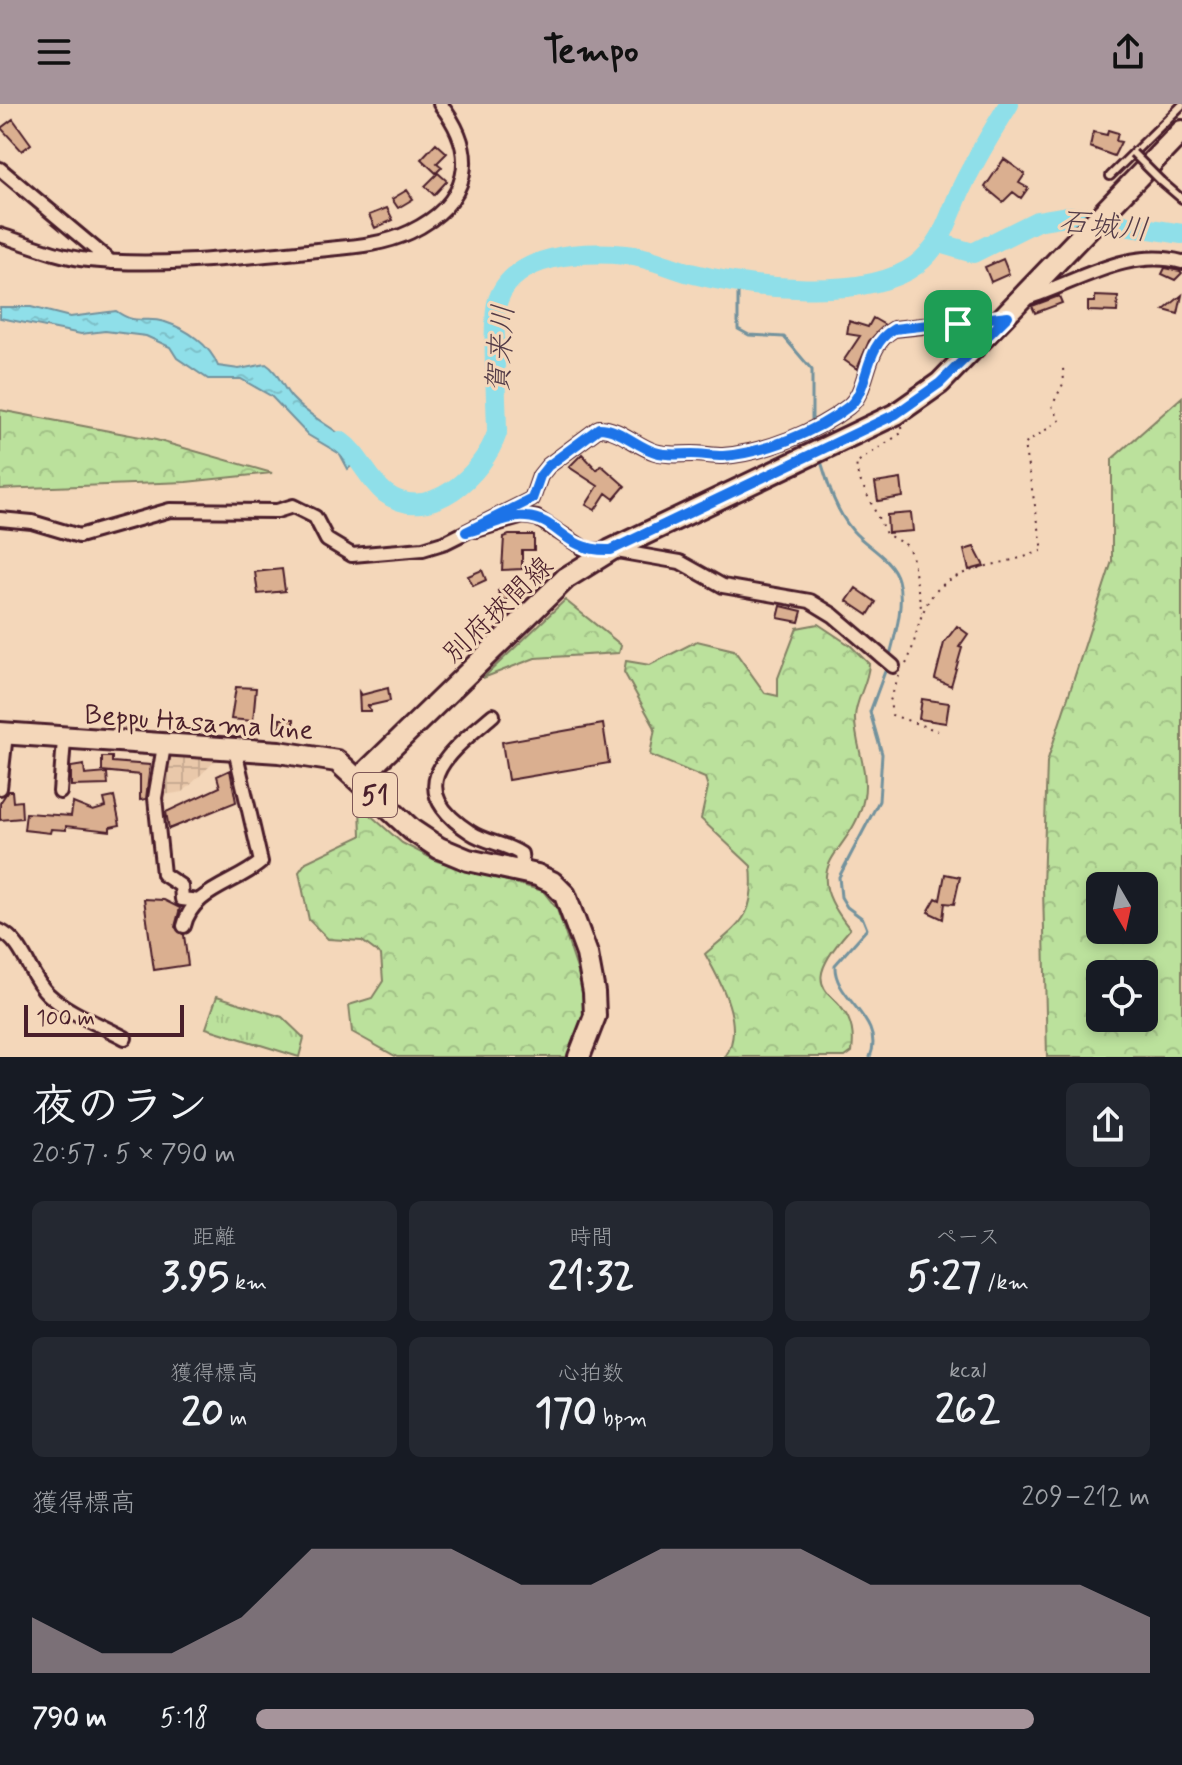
<!DOCTYPE html>
<html lang="ja">
<meta charset="utf-8">
<style>
:root{--surface:#171b24;--page:#242831;--text:#f1f3f6;--muted:#9ea1a6;--accent:#a6949b}
body{margin:0;font-family:Mynerve,"Klee One",sans-serif;background:var(--page);color:var(--text);height:100vh;display:flex;flex-direction:column;font-size:30px;white-space:nowrap}
*{box-sizing:border-box;margin:0}
p{font-size:26px;color:var(--muted)}
.icon{flex:none;width:44px;height:44px;fill:none;stroke:currentColor;stroke-width:2;stroke-linecap:round;stroke-linejoin:round}
.map{position:relative;height:953px;overflow:hidden}
.details{display:flex;flex-direction:column;background:var(--surface);flex:1}
.details>*{flex:none}
.needle{width:52px;rotate:171deg}
.buttons{position:absolute;left:1086px;top:768px;display:grid;gap:16px}
.buttons a{display:grid;place-items:center;width:72px;height:72px;border-radius:12px;background:var(--surface);box-shadow:0 4px 12px #0003;font-size:40px}
.scale{position:absolute;left:24px;bottom:20px;width:160px;box-sizing:border-box;padding-left:8px;border:4px solid #4a1f2b;border-top:0;font-size:22px;line-height:28px;white-space:nowrap;color:#4a1f2b;-webkit-text-stroke:6px #f4d7ba;paint-order:stroke}
.pin{position:absolute;display:grid;place-items:center;width:68px;height:68px;color:#fff;margin:-34px;border-radius:16px;box-shadow:0 4px 12px #0006}
.round{display:grid;place-items:center;flex:none;width:84px;height:84px;border-radius:12px;background:var(--page)}
.overview{display:flex;align-items:center;justify-content:space-between;height:136px;padding:0 32px}
h1{font-size:44px;font-weight:700;line-height:60px}
.stats{display:grid;grid-template-columns:repeat(3,1fr);gap:12px;height:136px;padding:8px 32px}
.stats div{display:grid;align-content:center;border-radius:12px;background:var(--page);text-align:center}
.stats b{font-size:40px;font-weight:700}
.stats small{font-size:22px;font-weight:400}
.stats p{font-size:22px}
.chart{height:224px;padding:16px 32px}
.chart p{display:flex;justify-content:space-between}
.chart svg{width:100%;height:144px;margin-top:8px;fill:var(--accent);opacity:.7}
ul{padding:0 32px;list-style:none;font-size:26px}
li{display:grid;grid-template-columns:128px 96px 1fr;align-items:center;height:60px}
li i{height:20px;border-radius:10px;background:var(--accent)}
header{display:flex;justify-content:space-between;align-items:center;height:104px;padding:0 32px;background:var(--accent);color:#111;font-size:36px;font-weight:700}
.map>svg:first-child{display:block}
.industrial{fill:url(#industrial-grid)}
.grass{fill:url(#grass-tufts);stroke:#828064;stroke-width:2}
.forest{fill:url(#forest-crowns);stroke:#828064;stroke-width:2;fill-rule:evenodd}
.water{fill:url(#water-ripples);stroke:#73929d;stroke-width:2}
.lines{fill:none;stroke-linecap:round;stroke-linejoin:round}
.stream{stroke:#73929d;stroke-width:3}
.river{stroke:#8fdfe9;stroke-width:20}
.building{fill:#daaf90;stroke:#4a1f2b;stroke-width:2}
.lane-casing{stroke:#4a1f2b;stroke-width:12}
.street-casing{stroke:#4a1f2b;stroke-width:18}
.primary-casing{stroke:#4a1f2b;stroke-width:26}
.path{stroke:#4a1f2b;stroke-width:2;stroke-dasharray:2 6;stroke-linecap:butt}
.lane{stroke:#f4d7ba;stroke-width:6}
.street{stroke:#f4d7ba;stroke-width:12}
.primary{stroke:#f4d7ba;stroke-width:20}
.lane-bridge-casing{stroke:#4a1f2b;stroke-width:12;stroke-linecap:butt}
.lane-bridge{stroke:#f4d7ba;stroke-width:6}
.route-casing{stroke:#fff;stroke-width:16}
.route{stroke:#1a73e8;stroke-width:10}
.labels{text-anchor:middle;stroke-width:6;stroke-linejoin:round;paint-order:stroke}
.shield{fill:#f4d7ba;stroke:#7d5656;stroke-width:2}
.shield-label{font-size:26px;font-weight:bold;fill:#4a1f2b}
.street-label{font-size:28px;fill:#4a1f2b;stroke:#f4d7ba}
.water-label{font-size:30px;font-style:italic;fill:#543c48;stroke:#f4d7ba}
</style>
<header><svg class="icon" aria-label="menu" viewBox="0 0 24 24"><path d="M4 6h16M4 12h16M4 18h16"/></svg>Tempo<svg class="icon" aria-label="share" viewBox="0 0 24 24"><path d="M12 15V3M7 8l5-5 5 5M5 13v7h14v-7"/></svg></header>
<div class="map">
<svg width="1182" height="953" viewBox="0 0 1182 953">
<defs>
<pattern id="industrial-grid" width="8" height="8" patternUnits="userSpaceOnUse" patternTransform="scale(2)"><rect width="8" height="8" fill="#e9c8aa"/><path d="M0 4h8M4 0v8" fill="none" stroke="#c9ab92"/></pattern>
<pattern id="grass-tufts" width="24" height="20" patternUnits="userSpaceOnUse" patternTransform="scale(2)"><rect width="24" height="20" fill="#bbe19c"/><path d="M3 7l-1-3M5 7V3M7 7l1-3M15 17l-1-3M17 17v-4M19 17l1-3" fill="none" stroke="#a2c187"/></pattern>
<pattern id="forest-crowns" width="20" height="18" patternUnits="userSpaceOnUse" patternTransform="scale(2)"><rect width="20" height="18" fill="#bbe19c"/><path d="M2 6a3 3 0 1 1 6 0M12 15a3 3 0 1 1 6 0" fill="none" stroke="#a2c187"/></pattern>
<pattern id="water-ripples" width="26" height="14" patternUnits="userSpaceOnUse" patternTransform="scale(2)"><rect width="26" height="14" fill="#8fdfe9"/><path d="M2 4q2-2 4 0t4 0M15 11q2-2 4 0t4 0" fill="none" stroke="#7dbfc8"/></pattern>
</defs>
<rect width="100%" height="100%" fill="#f4d7ba"/>
<filter id="ink" filterUnits="userSpaceOnUse"><feTurbulence type="fractalNoise" baseFrequency=".0125" numOctaves="2"/><feDisplacementMap in="SourceGraphic" scale="16" xChannelSelector="R" yChannelSelector="G"/><feConvolveMatrix kernelMatrix="1 2 1 2 8 2 1 2 1" color-interpolation-filters="sRGB"/></filter>
<g filter="url(#ink)">
<path class="industrial" d="M167 651 192 653 216 656 183 688 163 691Z"/>
<path class="grass" d="M217 892 282 913 304 934 299 953 206 924Z"/>
<path class="forest" d="M1182 293V953H1047L1043 784 1047 658 1112 457V355ZM1100 782H1144V826H1100ZM1100 870H1144V914H1100Z
M0 306 156 336 272 369 186 378 0 385Z
M565 496 621 541 619 549 535 554 483 574Z
M818 520 851 542 869 560C868 580 856 594 855 613 854 639 869 665 864 693 853 753 793 755 850 825 780 904 862 878 852 948L845 953H725C746 923 721 878 705 850 741 819 756 813 751 762L701 715 708 683 705 674 650 651 655 624 624 568 626 557 650 561 697 537 734 546 765 589 778 592V574L797 524Z
M360 702 402 739 437 757 543 787 557 805 583 883V917L571 953H397L352 928 349 901 372 894 383 877 381 851 362 837 328 835 309 816 299 768 306 758 361 732Z"/>
<path class="water" d="M0 203H31L70 213 116 207C139 223 142 211 165 218 187 225 210 241 218 262L239 265 266 260C279 268 282 284 293 295 315 319 342 324 362 353L348 365 340 350 308 331 271 292 241 275H208L177 254 170 243 146 232 105 227 81 230 0 214Z"/>
<g class="lines">
<path class="stream" d="M738 176V225L749 231 784 233 812 266V320
M820 354C828 380 835 406 853 427 867 443 892 454 898 476 905 500 895 531 889 555
M870 953C886 915 833 895 835 861L867 825 863 815 847 803 841 793 839 773 879 697 882 650 870 608 887 562"/>
<path class="river" d="M939 139 973 149 1037 117 1067 112 1182 130
M340 337C359 350 367 374 385 389 429 422 484 369 497 329 497 304 491 213 498 196 515 149 584 147 626 151 650 153 668 163 690 169 748 184 865 198 916 161 943 141 948 114 961 85 975 55 992 28 1009 0"/>
</g>
<path class="building" d="M13 15 31 40 22 47 1 24Z
M1108 26 1118 29 1116 37 1121 38 1114 52 1090 43 1093 28 1107 31Z
M436 39 447 49 437 59 442 63 436 69 421 55Z
M1004 55 1025 70 1019 79 1028 84 1021 94 1013 88 1003 98 985 83Z
M438 69 447 77 434 91 425 82Z
M407 86 413 95 398 104 392 95Z
M387 104 393 116 375 124 369 111Z
M1003 155 1009 170 991 178 985 163Z
M1165 164 1180 167 1182 169 1175 176 1162 170Z
M1182 191 1178 210 1164 206Z
M1059 192 1062 199 1035 209 1032 202Z
M1095 192 1118 193 1117 208 1088 207V198H1095Z
M958 196 959 209 935 212 934 199Z
M873 214 885 221 869 237 857 265 844 256 860 232 847 230 849 217 868 223Z
M582 350 597 366 601 361 625 382 614 395 606 389 595 406 586 401 598 382 569 363Z
M901 375 903 393 878 397 875 379Z
M911 409 913 427 888 429 887 411Z
M509 431H534V446H522V465L502 466 504 433Z
M974 443 984 462 969 466 964 446Z
M282 465 285 487 258 490 255 468Z
M482 466 486 476 473 482 468 472Z
M515 478 520 489 504 497 498 487Z
M856 484 876 498 868 511 847 497Z
M781 502 802 507 799 518 778 514Z
M957 522 968 530 959 543 962 544 951 582 935 575 944 539Z
M236 583 256 584 253 617 231 615Z
M388 584 390 597 368 602 371 607H360L359 588 361 591Z
M922 595 949 599 946 619 919 615Z
M280 615H294V629L280 630Z
M603 620 609 659 508 676 502 638Z
M102 653H112V658L150 661 146 695 140 696V671L102 667Z
M84 661 85 671 107 669 108 681 71 682V663Z
M230 666 236 698 169 725 166 708 220 683 217 672Z
M8 687H12L13 698 21 697 22 714 0 716V699Z
M114 693 120 721 110 723V727L66 722V726L51 725 50 729 24 726 26 709 71 712 73 699 93 707 106 703 104 695Z
M945 770 960 773 954 800 945 799 943 815 928 808 936 794 940 796Z
M144 795 164 796 180 804 175 823 184 831 188 861 154 866Z"/>
<g class="lines">
<defs>
<path id="lane" d="M1110 72 1182 1
M1161 77 1182 95"/>
<path id="street" d="M0 65 111 158
M0 131C28 140 59 153 88 156 160 163 237 154 308 147 342 143 379 143 410 128 470 99 480 50 440 0
M1027 194C1076 179 1128 143 1182 158
M0 415 32 418 79 432 170 406 277 407 293 402 315 413 327 436 352 451 423 445 446 438 532 395 540 372 548 362 599 324C619 324 636 342 655 348 668 352 679 350 692 350 702 350 713 352 723 352 764 349 816 328 848 303 871 285 862 243 894 225L1000 214
M476 426 523 412 537 414 588 447 611 446 680 458 723 482 810 497 833 511 893 562
M493 611C450 648 400 682 470 728 486 739 505 739 521 750L523 767
M164 642 155 694 163 770 181 782 182 795 199 797
M0 684 6 630
M60 688 64 636
M184 822C192 786 236 780 261 758L235 646
M0 827C25 839 28 871 48 890 68 909 101 921 125 934"/>
<path id="primary" d="M0 629 279 648 337 657 412 726 439 744 468 756 537 771 552 778 565 791 587 850 594 888 595 912 579 953
M358 676 566 474 611 446 896 310 940 279 1182 27"/>
</defs>
<use href="#lane" class="lane-casing"/>
<use href="#street" class="street-casing"/>
<use href="#primary" class="primary-casing"/>
<path class="path" d="M902 323 903 328 856 359 858 372 886 430 906 441 912 451 922 509
M906 560C915 543 916 523 924 506 944 458 1002 465 1043 446L1024 341 1060 316 1052 302 1064 278 1063 264
M899 572 890 597 892 611 938 627"/>
<use href="#lane" class="lane"/>
<use href="#street" class="street"/>
<use href="#primary" class="primary"/>
<defs>
<path id="lane-bridge" d="M1133 49 1161 77"/>
</defs>
<use href="#lane-bridge" class="lane-bridge-casing"/>
<use href="#lane-bridge" class="lane-bridge"/>
</g>
</g>
<g class="lines" filter="url(#ink)">
<defs>
<path id="route" d="M1008 212 940 279 896 310 611 446C563 448 560 415 526 413 508 411 485 424 466 428L532 395 540 372 548 362 599 324C619 324 636 342 655 348 668 352 679 350 692 350 702 350 712 352 723 352 764 349 816 328 848 303 871 285 862 243 894 225Z"/>
</defs>
<use href="#route" class="route-casing"/>
<use href="#route" class="route"/>
</g>
<g class="labels">
<rect class="shield" x="353" y="669" width="44" height="44" rx="6"/>
<g class="shield-label">
<text x="375" y="700">51</text>
</g>
<g class="street-label">
<text transform="translate(497 505) rotate(-44)" y="10">別府挾間線</text>
<text transform="translate(199 617) rotate(4)" y="10">Beppu Hasama line</text>
</g>
<g class="water-label">
<text transform="translate(1104 121) rotate(6)" y="10">石城川</text>
<text transform="translate(500 245) rotate(-86)" y="10">賀来川</text>
</g>
</g>
</svg>
<div class="buttons">
<a><svg class="needle" viewBox="-14 -14 28 28"><path d="M0-13l5 13h-10z" fill="#e53935"/><path d="M0 13l5-13h-10z" fill="#9ea1a6"/></svg></a>
<a><svg class="icon" aria-label="locate" viewBox="0 0 24 24"><circle cx="12" cy="12" r="6"/><path d="M12 2v4M12 18v4M2 12h4M18 12h4"/></svg></a>
</div>
<div class="scale">100 m</div>
<div class="pin" style="left:958px;top:220px;background:#1e9e55"><svg class="icon" aria-label="arrive" viewBox="0 0 24 24"><path d="M6 21V4h12l-3 4 3 4H6"/></svg></div>
</div>
<section class="details">
<div class="overview"><div><h1>夜のラン</h1><p>20:57 · 5 × 790 m</p></div><a class="round"><svg class="icon" aria-label="share" viewBox="0 0 24 24"><path d="M12 15V3M7 8l5-5 5 5M5 13v7h14v-7"/></svg></a></div>
<div class="stats">
<div><p>距離</p><b>3.95<small> km</small></b></div>
<div><p>時間</p><b>21:32</b></div>
<div><p>ペース</p><b>5:27<small> /km</small></b></div>
</div>
<div class="stats">
<div><p>獲得標高</p><b>20<small> m</small></b></div>
<div><p>心拍数</p><b>170<small> bpm</small></b></div>
<div><p>kcal</p><b>262</b></div>
</div>
<div class="chart"><p><span>獲得標高</span>209–212 m</p>
<svg viewBox="0 0 160 44" preserveAspectRatio="none"><path d="M0 44V27L10 38L20 38L30 27L40 6L50 6L60 6L70 17L80 17L90 6L100 6L110 6L120 17L130 17L140 17L150 17L160 27V44z"/></svg>
</div>
<ul>
<li><b>790 m</b>5:18<i style="width:87%"></i></li>
</ul>
</section>
